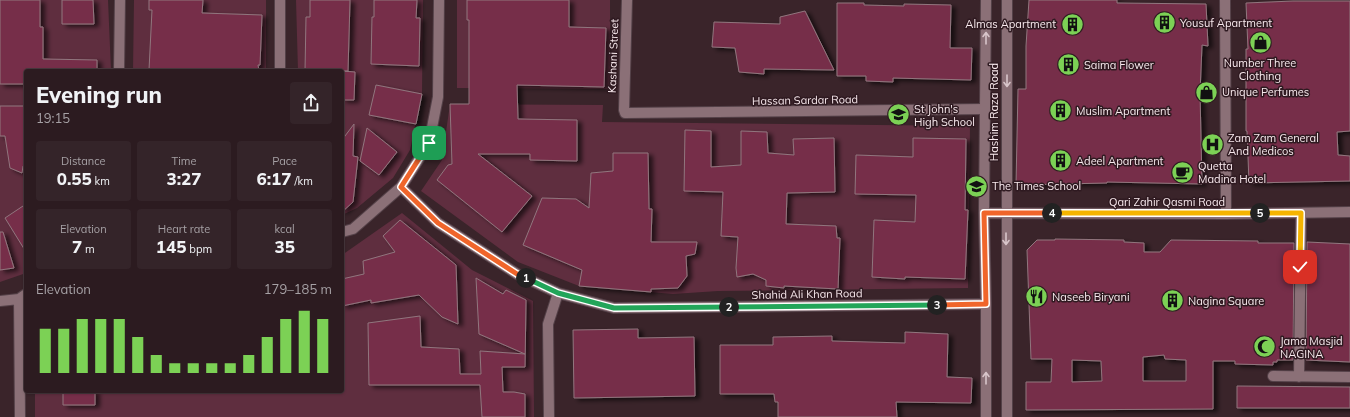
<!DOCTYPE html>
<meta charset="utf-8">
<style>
:root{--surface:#2c1b20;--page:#342429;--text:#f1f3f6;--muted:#a6a1a5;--line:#48393e;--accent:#7cd155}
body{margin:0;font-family:Mulish,sans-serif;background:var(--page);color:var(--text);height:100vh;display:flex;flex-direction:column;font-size:15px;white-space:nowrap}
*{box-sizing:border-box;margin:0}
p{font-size:13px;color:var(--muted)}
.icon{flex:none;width:22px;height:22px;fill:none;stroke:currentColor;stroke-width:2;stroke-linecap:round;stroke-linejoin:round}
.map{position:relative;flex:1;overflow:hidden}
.panel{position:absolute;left:24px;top:69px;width:320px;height:324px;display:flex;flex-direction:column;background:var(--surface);border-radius:4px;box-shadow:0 1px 3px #0004,0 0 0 1px var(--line)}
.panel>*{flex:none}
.pin{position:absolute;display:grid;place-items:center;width:34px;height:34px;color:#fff;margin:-17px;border-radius:8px;box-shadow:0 2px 6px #0006}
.km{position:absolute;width:20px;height:20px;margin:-10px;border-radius:50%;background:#222;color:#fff;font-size:11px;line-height:20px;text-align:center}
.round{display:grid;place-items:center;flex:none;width:42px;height:42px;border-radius:4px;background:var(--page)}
.summary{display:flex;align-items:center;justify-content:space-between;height:68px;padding:0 12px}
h1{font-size:22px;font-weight:800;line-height:30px}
.stats{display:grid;grid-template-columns:repeat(3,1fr);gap:6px;height:68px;padding:4px 12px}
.stats div{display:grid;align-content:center;border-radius:4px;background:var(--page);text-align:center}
.stats b{font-size:17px;font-weight:800}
.stats small{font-size:11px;font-weight:400}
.stats p{font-size:11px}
.chart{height:112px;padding:8px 12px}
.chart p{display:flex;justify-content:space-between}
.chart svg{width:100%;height:72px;margin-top:4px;stroke:var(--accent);stroke-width:6}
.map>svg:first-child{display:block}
.green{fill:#5f2e3f}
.building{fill:#762e49;stroke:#91767e;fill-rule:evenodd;filter:url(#shadow)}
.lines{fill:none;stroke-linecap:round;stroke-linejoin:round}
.street-casing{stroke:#544148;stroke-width:12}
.secondary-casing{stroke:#544148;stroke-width:12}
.street{stroke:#8b7077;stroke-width:10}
.secondary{stroke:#8b7077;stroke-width:10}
.oneway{stroke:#d8c5ca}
.split-1-casing{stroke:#fff;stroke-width:8}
.split-2-casing{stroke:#fff;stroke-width:8}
.split-3-casing{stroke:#fff;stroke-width:8}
.split-4-casing{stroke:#fff;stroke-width:8}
.split-5-casing{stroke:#fff;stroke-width:8}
.split-6-casing{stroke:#fff;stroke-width:8}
.split-1{stroke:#f0652b;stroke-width:5}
.split-2{stroke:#22a559;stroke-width:5}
.split-3{stroke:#22a559;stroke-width:5}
.split-4{stroke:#f0652b;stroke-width:5}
.split-5{stroke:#f5b400;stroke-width:5}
.split-6{stroke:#f5b400;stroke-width:5}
.labels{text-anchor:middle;stroke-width:3;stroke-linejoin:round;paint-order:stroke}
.poi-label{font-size:11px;fill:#f9eaee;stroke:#2f1a21;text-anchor:start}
.street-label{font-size:11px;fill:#f9eaee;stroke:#2f1a21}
</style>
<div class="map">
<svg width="1350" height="417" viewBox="0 0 1350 417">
<defs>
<filter id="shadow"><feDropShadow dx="4.5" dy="2.5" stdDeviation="2" flood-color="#0009"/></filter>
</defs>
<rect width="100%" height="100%" fill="#3a242a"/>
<path class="green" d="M0 0H108L111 71H26V273L0 282Z
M134 0H266V71H133Z
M296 0H423L422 94 410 150 393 178 357 208 342 215V71H298Z
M457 0H610V89L457 88Z
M450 104 603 105 602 122 970 126 968 288 718 291 673 294 579 286 518 262 421 191 442 160Z
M402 213 472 270 533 301 534 417H35V391H342V255Z"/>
<path class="building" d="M0 0H40V27H43V59L97 60V71H26V84H0Z
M62 0H93L94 24H62Z
M149 0H203L202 13 262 15 260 65H258L259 71H177V70H149L152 10H149Z
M310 0H350L348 71H305L306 17H310Z
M374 0H417L416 18H420L419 66 371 64 372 17H374Z
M467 0H569V27L606 28 604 87 517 85 518 119 577 120V161L530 160V154H478L532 196 502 232 437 180 448 165 452 164 450 104H469V20H467Z
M1029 0H1117V3L1206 4 1208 46 1202 45 1200 93 1202 184 1107 182V183L1016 185 1018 89H1026V46Z
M1293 1H1350V131L1337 132 1338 155 1350 156V181L1249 183 1247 131H1246V49H1248L1246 3Z
M837 3H864V5L904 6V4L951 5 950 48H972L971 80 893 78V82L866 81V76H837Z
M805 11 834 70 764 69V74L739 72 735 48 712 47 714 22 780 24V17Z
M342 71 355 72 354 100H342Z
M376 85 422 94 416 124 369 115Z
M0 106H26V165L23 166 22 173 10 168 5 136H0Z
M354 124 353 156 358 157 353 202 342 212V140Z
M367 128 397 152 379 175 360 161Z
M685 130 711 131V167L741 165V131L767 132 768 153 794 155 793 139 834 138 835 192 787 193 786 224 836 226 837 238H840L838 289 784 286V288L766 286V280L753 274 737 277 736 268 738 237 721 236 723 192 684 191Z
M913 138 966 139 965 210H968L965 279 905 277V279L872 277 874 220 915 222 916 195 855 194 856 155 913 157Z
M613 153H648L649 209H652L651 242H697L695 254 686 256 687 276 678 288 651 289V292L579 286 582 270 523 245 542 198 576 199 589 208 591 173 613 171Z
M26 204V252L5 218Z
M400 220 456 265 458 324 442 317 419 295 371 303V300L342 306V279L364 274 363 261 395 252 383 236Z
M0 232H3L14 268 0 270Z
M1055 239 1124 240V242L1144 243V252H1160L1171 240 1258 241V243H1294L1293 360H1277V362H1273V365L1235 364V361H1213V409L1026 410V382H1051L1052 359H1031L1027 250 1037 240H1055ZM1164 355 1165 359 1186 360V381H1143V357ZM1072 360 1101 361 1102 381 1072 382Z
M1307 242 1350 244V362L1306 360Z
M476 278 503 294 506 290 526 300 525 367H502L503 392H514L525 394V417H482L480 385H369L368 323 420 316 421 347 459 349 460 374H481L480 351 525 354 479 334Z
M638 329V338L694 337 695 396 574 398 573 330Z
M905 332 948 334 947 377 972 378 971 403 896 402 897 417H778V402H775L774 394H720V345H773V337L832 336V341L905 343Z
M1237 386 1350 387V408H1237Z
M63 391H95V405H63Z"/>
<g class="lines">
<defs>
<path id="street" d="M280 0V71
M627 0 624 110 625 113 985 109
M1225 0 1226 214
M119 71 120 0
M401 187 438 223 517 274 558 293 614 308 986 304
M342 232 353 229 401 187 429 143 438 97 439 0
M19 299 20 417
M0 301 19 299 26 294
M1273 376 1350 377
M1299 377 1301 213
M549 417 548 324 558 293"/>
<path id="secondary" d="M984 213 1226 214 1350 212
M986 417V304L984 213 986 0
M1007 417V0"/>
</defs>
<use href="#street" class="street-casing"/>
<use href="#secondary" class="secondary-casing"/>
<use href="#street" class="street"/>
<use href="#secondary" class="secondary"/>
</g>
<defs><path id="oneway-shaft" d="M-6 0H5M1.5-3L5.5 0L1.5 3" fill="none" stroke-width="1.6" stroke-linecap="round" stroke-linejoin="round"/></defs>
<g class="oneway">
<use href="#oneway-shaft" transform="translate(986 38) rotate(-90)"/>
<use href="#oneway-shaft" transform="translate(1007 81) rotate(90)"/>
<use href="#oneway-shaft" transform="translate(1006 239) rotate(90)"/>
<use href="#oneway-shaft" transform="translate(986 378) rotate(-90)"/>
</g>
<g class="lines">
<defs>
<path id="split-1" d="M429 143 401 187 438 223 517 274 526 278"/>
<path id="split-2" d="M526 278 558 293 614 308 729 307"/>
<path id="split-3" d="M729 307 937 305"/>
<path id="split-4" d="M937 305 986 304 984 213H1052"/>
<path id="split-5" d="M1052 213H1260"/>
<path id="split-6" d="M1260 213H1301L1300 267"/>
</defs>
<use href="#split-1" class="split-1-casing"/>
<use href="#split-2" class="split-2-casing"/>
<use href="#split-3" class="split-3-casing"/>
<use href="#split-4" class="split-4-casing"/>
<use href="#split-5" class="split-5-casing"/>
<use href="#split-6" class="split-6-casing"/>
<use href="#split-1" class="split-1"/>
<use href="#split-2" class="split-2"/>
<use href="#split-3" class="split-3"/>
<use href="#split-4" class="split-4"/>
<use href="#split-5" class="split-5"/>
<use href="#split-6" class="split-6"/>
</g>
<defs>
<symbol id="building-disc" viewBox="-11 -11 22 22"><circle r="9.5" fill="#7cd155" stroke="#2f1a21"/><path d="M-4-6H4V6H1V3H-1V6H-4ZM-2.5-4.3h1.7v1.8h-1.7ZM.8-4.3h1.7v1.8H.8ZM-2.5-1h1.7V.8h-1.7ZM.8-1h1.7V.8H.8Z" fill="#111"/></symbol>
<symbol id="shop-disc" viewBox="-11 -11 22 22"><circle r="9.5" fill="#7cd155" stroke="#2f1a21"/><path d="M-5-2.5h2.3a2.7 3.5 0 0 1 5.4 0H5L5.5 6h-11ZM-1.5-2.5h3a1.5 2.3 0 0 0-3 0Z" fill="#111"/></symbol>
<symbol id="school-disc" viewBox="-11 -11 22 22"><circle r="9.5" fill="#7cd155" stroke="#2f1a21"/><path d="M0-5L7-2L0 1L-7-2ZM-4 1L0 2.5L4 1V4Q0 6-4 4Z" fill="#111"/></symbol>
<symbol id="hospital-disc" viewBox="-11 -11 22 22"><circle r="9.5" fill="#7cd155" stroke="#2f1a21"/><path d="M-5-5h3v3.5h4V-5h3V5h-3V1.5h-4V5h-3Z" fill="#111"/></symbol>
<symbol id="cafe-disc" viewBox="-11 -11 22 22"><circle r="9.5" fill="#7cd155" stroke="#2f1a21"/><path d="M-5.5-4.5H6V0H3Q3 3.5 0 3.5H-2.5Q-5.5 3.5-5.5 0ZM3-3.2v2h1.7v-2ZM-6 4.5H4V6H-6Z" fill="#111"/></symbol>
<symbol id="restaurant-disc" viewBox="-11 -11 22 22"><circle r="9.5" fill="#7cd155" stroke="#2f1a21"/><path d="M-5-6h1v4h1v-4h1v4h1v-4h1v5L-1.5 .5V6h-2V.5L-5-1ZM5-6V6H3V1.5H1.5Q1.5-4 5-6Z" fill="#111"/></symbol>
<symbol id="mosque-disc" viewBox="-11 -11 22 22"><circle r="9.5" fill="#7cd155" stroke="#2f1a21"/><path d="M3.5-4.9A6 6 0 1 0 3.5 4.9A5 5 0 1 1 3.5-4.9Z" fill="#111"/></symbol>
</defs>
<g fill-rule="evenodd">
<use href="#building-disc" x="1152" y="10" width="25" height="25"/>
<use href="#building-disc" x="1060" y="12" width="25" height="25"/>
<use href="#shop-disc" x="1248" y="30" width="25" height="25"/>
<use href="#building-disc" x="1056" y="52" width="25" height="25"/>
<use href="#shop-disc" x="1194" y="80" width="25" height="25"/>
<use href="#building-disc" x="1048" y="98" width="25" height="25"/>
<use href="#school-disc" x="886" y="102" width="25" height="25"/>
<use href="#hospital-disc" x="1200" y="132" width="25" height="25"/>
<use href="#building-disc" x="1048" y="148" width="25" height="25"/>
<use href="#cafe-disc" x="1170" y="160" width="25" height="25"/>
<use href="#school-disc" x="964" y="174" width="25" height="25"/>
<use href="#restaurant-disc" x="1024" y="284" width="25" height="25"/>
<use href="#building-disc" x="1160" y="288" width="25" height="25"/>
<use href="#mosque-disc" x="1252" y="334" width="25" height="25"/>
</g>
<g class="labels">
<g class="poi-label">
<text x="1180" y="27">Yousuf Apartment</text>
<text x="1056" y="28" text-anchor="end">Almas Apartment</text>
<text x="1260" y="67" text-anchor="middle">Number Three<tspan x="1260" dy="13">Clothing</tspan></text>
<text x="1084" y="69">Saima Flower</text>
<text x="1222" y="96">Unique Perfumes</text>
<text x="914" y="113">St John's<tspan x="914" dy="13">High School</tspan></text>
<text x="1076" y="115">Muslim Apartment</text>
<text x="1228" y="142">Zam Zam General<tspan x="1228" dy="13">And Medicos</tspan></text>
<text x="1076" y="165">Adeel Apartment</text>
<text x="1198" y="170">Quetta<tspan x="1198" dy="13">Madina Hotel</tspan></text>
<text x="992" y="190">The Times School</text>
<text x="1052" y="301">Naseeb Biryani</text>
<text x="1188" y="305">Nagina Square</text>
<text x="1280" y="345">Jama Masjid<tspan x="1280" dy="13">NAGINA</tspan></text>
</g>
<g class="street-label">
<text transform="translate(613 56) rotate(-88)" y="4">Kashani Street</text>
<text transform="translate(805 100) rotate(-1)" y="4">Hassan Sardar Road</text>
<text transform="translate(994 112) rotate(-90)" y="4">Hashim Raza Road</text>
<text x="1167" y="206">Qari Zahir Qasmi Road</text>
<text transform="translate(807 294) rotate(-1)" y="4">Shahid Ali Khan Road</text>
</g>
</g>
</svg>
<div class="pin" style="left:429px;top:143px;background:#1e9e55"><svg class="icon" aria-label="arrive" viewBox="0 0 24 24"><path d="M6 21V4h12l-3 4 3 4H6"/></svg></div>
<div class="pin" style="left:1300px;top:267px;background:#d93025"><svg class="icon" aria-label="check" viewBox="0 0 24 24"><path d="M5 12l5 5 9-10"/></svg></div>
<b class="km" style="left:526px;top:278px">1</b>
<b class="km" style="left:729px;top:307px">2</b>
<b class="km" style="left:937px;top:305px">3</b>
<b class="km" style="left:1052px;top:213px">4</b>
<b class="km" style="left:1260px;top:213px">5</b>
<section class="panel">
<div class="summary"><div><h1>Evening run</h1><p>19:15</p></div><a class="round"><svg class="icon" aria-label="share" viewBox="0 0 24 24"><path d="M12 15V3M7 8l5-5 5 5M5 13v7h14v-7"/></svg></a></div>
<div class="stats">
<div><p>Distance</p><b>0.55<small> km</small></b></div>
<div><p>Time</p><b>3:27</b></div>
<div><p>Pace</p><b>6:17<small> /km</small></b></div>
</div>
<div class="stats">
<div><p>Elevation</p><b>7<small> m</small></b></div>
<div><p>Heart rate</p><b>145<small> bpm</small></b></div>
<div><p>kcal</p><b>35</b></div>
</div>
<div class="chart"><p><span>Elevation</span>179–185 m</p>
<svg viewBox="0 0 160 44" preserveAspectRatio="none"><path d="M5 44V17M15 44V17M25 44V11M35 44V11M45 44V11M55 44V22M65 44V33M75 44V38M85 44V38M95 44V38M105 44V38M115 44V33M125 44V22M135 44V11M145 44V6M155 44V11"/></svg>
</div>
</section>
</div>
